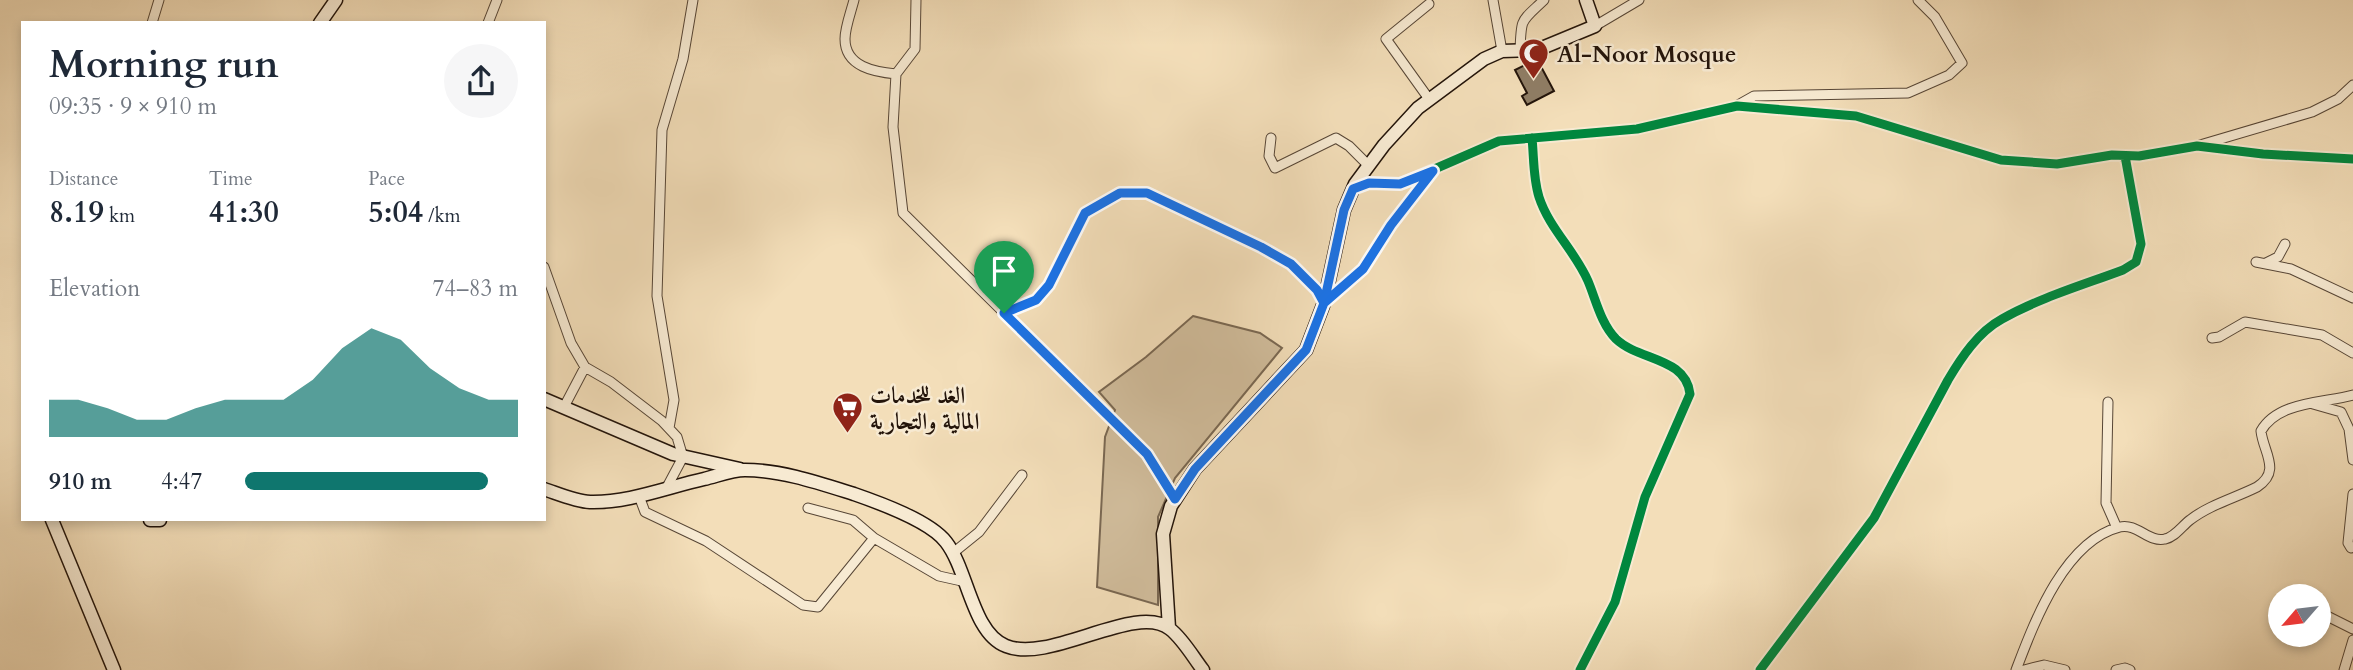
<!DOCTYPE html>
<meta charset="utf-8">
<style>
:root{--surface:#fff;--page:#f6f6f7;--text:#1f2937;--muted:#747a83;--accent:#0f766e}
body{margin:0;font-family:Cardo,Amiri,serif;background:var(--page);color:var(--text);height:100vh;display:flex;flex-direction:column;font-size:26px;white-space:nowrap}
*{box-sizing:border-box;margin:0}
p{font-size:23px;color:var(--muted)}
.icon{flex:none;width:38px;height:38px;fill:none;stroke:currentColor;stroke-width:2;stroke-linecap:round;stroke-linejoin:round}
.map{position:relative;flex:1;overflow:hidden}
.drawer{position:absolute;left:21px;top:21px;width:525px;height:500px;display:flex;flex-direction:column;background:var(--surface);border-radius:0px;box-shadow:0 4px 10px #0003}
.drawer>*{flex:none}
.needle{width:46px;rotate:242deg}
.tools{position:absolute;left:2268px;top:584px;display:grid;gap:14px}
.tools a{display:grid;place-items:center;width:63px;height:63px;border-radius:50%;background:var(--surface);box-shadow:0 4px 10px #0003;font-size:35px}
.pin{position:absolute;display:grid;place-items:center;width:60px;height:60px;color:#fff;margin:-72px -30px;border-radius:50% 50% 50% 0;rotate:-45deg;box-shadow:0 0 7px #0007}
.pin .icon{rotate:45deg}
.round{display:grid;place-items:center;flex:none;width:74px;height:74px;border-radius:37px;background:var(--page)}
.headline{display:flex;align-items:center;justify-content:space-between;height:119px;padding:0 28px}
h1{font-size:38px;font-weight:800;line-height:52px}
.figures{display:grid;grid-template-columns:repeat(3,1fr);gap:10px;height:119px;padding:7px 28px}
.figures div{display:grid;align-content:center}
.figures b{font-size:30px;font-weight:800}
.figures small{font-size:19px;font-weight:400}
.figures p{font-size:19px}
.chart{height:196px;padding:14px 28px}
.chart p{display:flex;justify-content:space-between}
.chart svg{width:100%;height:126px;margin-top:7px;fill:var(--accent);opacity:.7}
ul{padding:0 28px;list-style:none;font-size:23px}
li{display:grid;grid-template-columns:112px 84px 1fr;align-items:center;height:52px}
li i{height:18px;border-radius:9px;background:var(--accent)}
.map>svg:first-child{display:block}
.green{fill:#d0bc9b;stroke:#7a6852;stroke-width:2}
.building{fill:#8f7d65;stroke:#23140a;stroke-width:2}
.lines{fill:none;stroke-linecap:round;stroke-linejoin:round}
.street-casing{stroke:#574636;stroke-width:11}
.secondary-casing{stroke:#23140a;stroke-width:15}
.street{stroke:#f7ead2;stroke-width:9}
.secondary{stroke:#f7ead2;stroke-width:12}
.cycleway-casing{stroke:#f7ead2;stroke-width:13}
.cycleway{stroke:#00873e;stroke-width:9}
.route-casing{stroke:#fff;stroke-width:14}
.route{stroke:#1a73e8;stroke-width:9}
.labels{text-anchor:middle;stroke-width:5;stroke-linejoin:round;paint-order:stroke}
.poi-label{font-size:23px;font-weight:bold;fill:#23140a;stroke:#f7ead2;text-anchor:start}
</style>
<div class="map">
<svg width="2353" height="670" viewBox="0 0 2353 670">
<rect width="100%" height="100%" fill="#f3deb9"/>
<filter id="stains"><feTurbulence type="fractalNoise" baseFrequency=".00286" numOctaves="4"/><feColorMatrix values="0 0 0 0 .2 0 0 0 0 .09 0 0 0 0 .02 0 0 0 .5 -.17"/></filter>
<radialGradient id="worn" r=".72"><stop offset=".6" stop-color="#630" stop-opacity="0"/><stop offset="1" stop-color="#630" stop-opacity=".3"/></radialGradient>
<path class="green" d="M1193 316 1260 333 1282 348 1175 478 1158 517V605L1097 587 1105 437 1115 410 1099 392 1146 357Z"/>
<path class="building" d="M1537 59 1554 91 1527 105 1522 96 1527 93 1515 70Z"/>
<g class="lines">
<defs>
<path id="street" d="M854 0C851 12 845 27 845 39 845 67 875 72 896 74
M916 0 915 49 896 74 893 127 903 213 1147 454 1175 499
M1493 0 1502 51
M152 23 159 0
M488 23 497 0
M1595 26 1639 0
M1520 51C1521 17 1521 22 1544 0
M1429 99 1386 39 1429 4
M1738 105 1754 96 1908 93 1949 75 1962 63 1935 17 1918 0
M1271 138 1269 156 1275 168 1336 138 1349 146 1369 166
M1532 138C1534 158 1533 178 1539 197 1549 228 1575 251 1588 281 1596 300 1601 324 1616 339 1639 361 1686 357 1690 394L1645 497 1615 602 1580 670
M2200 145 2312 112 2338 99 2353 85
M1353 189 1369 183 1400 184 1499 141 1637 129 1737 106 1856 116 2001 160 2057 164 2112 155 2139 156 2197 146 2263 154 2353 159
M2256 262 2291 269 2353 298
M2266 263 2278 257 2285 244
M544 267 571 343 585 367 611 382 662 421 677 437 683 457 667 487
M1004 313 1036 300 1049 285 1085 213 1120 193H1147L1261 247 1291 264 1317 290 1324 303 1363 269 1391 225 1432 171
M2212 338 2219 337 2245 322 2322 335 2353 353
M2108 402 2106 503 2117 528
M2313 404 2341 412 2349 429 2353 460
M564 407 585 367
M669 428 674 400 657 296 662 130 683 59 693 0
M639 496 645 512 706 541 803 605 818 607 874 538 853 520 808 508
M874 538 939 576 966 582
M2351 548 2348 543 2353 494
M953 553 979 532 1022 475
M2319 612 2353 629
M1760 670 1874 518 1948 380C1961 358 1978 332 2002 319 2039 298 2083 285 2123 270L2136 262 2141 244 2125 156
M2016 670C2034 623 2064 541 2120 527 2137 523 2149 543 2165 539 2175 537 2182 526 2190 520 2209 505 2235 498 2257 487 2282 471 2263 452 2261 431 2278 401 2325 403 2353 395
M2024 670 2044 665 2065 670
M2116 670 2125 668 2130 670
M2344 670 2353 640"/>
<path id="secondary" d="M320 23 336 0
M544 399 673 454 740 469
M544 489C559 494 575 501 590 502 628 503 668 487 704 479 717 476 732 470 745 470 781 470 819 483 854 494 880 503 930 521 946 542 968 570 972 633 1006 646 1050 664 1136 602 1170 629 1183 639 1193 657 1203 670
M52 520 114 670
M150 520H160
M1169 628 1163 534 1171 506 1195 469 1306 350 1324 303 1344 210 1355 184 1384 145 1418 108 1484 59 1502 51 1537 50 1595 26 1586 0"/>
</defs>
<use href="#street" class="street-casing"/>
<use href="#secondary" class="secondary-casing"/>
<use href="#street" class="street"/>
<use href="#secondary" class="secondary"/>
<defs>
<path id="cycleway" d="M1532 138C1534 158 1533 178 1539 197 1549 228 1575 251 1588 281 1596 300 1601 324 1616 339 1639 361 1686 357 1690 394L1645 497 1615 602 1580 670
M1353 189 1369 183 1400 184 1499 141 1637 129 1737 106 1856 116 2001 160 2057 164 2112 155 2139 156 2197 146 2263 154 2353 159
M1760 670 1874 518 1948 380C1961 358 1978 332 2002 319 2039 298 2083 285 2123 270L2136 262 2141 244 2125 156"/>
</defs>
<use href="#cycleway" class="cycleway-casing"/>
<use href="#cycleway" class="cycleway"/>
</g>
<g class="lines">
<defs>
<path id="route" d="M1004 313 1147 454 1175 499 1195 469 1306 350 1324 303 1363 269 1391 225 1433 171 1400 184 1369 183 1353 189 1344 210 1324 303 1317 290 1291 264 1261 247 1147 193H1120L1085 213 1049 285 1036 300 1004 313"/>
</defs>
<use href="#route" class="route-casing"/>
<use href="#route" class="route"/>
</g>
<defs>
<symbol id="mosque-pin" viewBox="-11 -11 22 30"><path d="M0 17L-7.5 6A9.5 9.5 0 1 1 7.5 6Z" fill="#8f2418" stroke="#f7ead2"/><path d="M3.5-4.9A6 6 0 1 0 3.5 4.9A5 5 0 1 1 3.5-4.9Z" fill="#fff"/></symbol>
<symbol id="supermarket-pin" viewBox="-11 -11 22 30"><path d="M0 17L-7.5 6A9.5 9.5 0 1 1 7.5 6Z" fill="#8f2418" stroke="#f7ead2"/><path d="M-6-5.5h2.5l.6 2H6L4.5 2H-2.5L-4.4-4H-6ZM-1.5 3.2a1.3 1.3 0 1 0 .1 0ZM3 3.2a1.3 1.3 0 1 0 .1 0Z" fill="#fff"/></symbol>
</defs>
<g fill-rule="evenodd">
<use href="#mosque-pin" x="1516" y="36" width="35" height="47"/>
<use href="#supermarket-pin" x="830" y="390" width="35" height="47"/>
</g>
<g class="labels">
<g class="poi-label">
<text x="1557" y="62">Al-Noor Mosque</text>
<text x="870" y="403">الغد للخدمات<tspan x="870" dy="26">المالية والتجارية</tspan></text>
</g>
</g>
<rect width="100%" height="100%" filter="url(#stains)"/>
<rect width="100%" height="100%" fill="url(#worn)"/>
</svg>
<div class="tools">
<a><svg class="needle" viewBox="-14 -14 28 28"><path d="M0-13l5 13h-10z" fill="#e53935"/><path d="M0 13l5-13h-10z" fill="#747a83"/></svg></a>
</div>
<div class="pin" style="left:1004px;top:313px;background:#1e9e55"><svg class="icon" aria-label="arrive" viewBox="0 0 24 24"><path d="M6 21V4h12l-3 4 3 4H6"/></svg></div>
<section class="drawer">
<div class="headline"><div><h1>Morning run</h1><p>09:35 · 9 × 910 m</p></div><a class="round"><svg class="icon" aria-label="share" viewBox="0 0 24 24"><path d="M12 15V3M7 8l5-5 5 5M5 13v7h14v-7"/></svg></a></div>
<div class="figures">
<div><p>Distance</p><b>8.19<small> km</small></b></div>
<div><p>Time</p><b>41:30</b></div>
<div><p>Pace</p><b>5:04<small> /km</small></b></div>
</div>
<div class="chart"><p><span>Elevation</span>74–83 m</p>
<svg viewBox="0 0 160 44" preserveAspectRatio="none"><path d="M0 44V31L10 31L20 34L30 38L40 38L50 34L60 31L70 31L80 31L90 24L100 13L110 6L120 10L130 20L140 27L150 31L160 31V44z"/></svg>
</div>
<ul>
<li><b>910 m</b>4:47<i style="width:89%"></i></li>
</ul>
</section>
</div>
